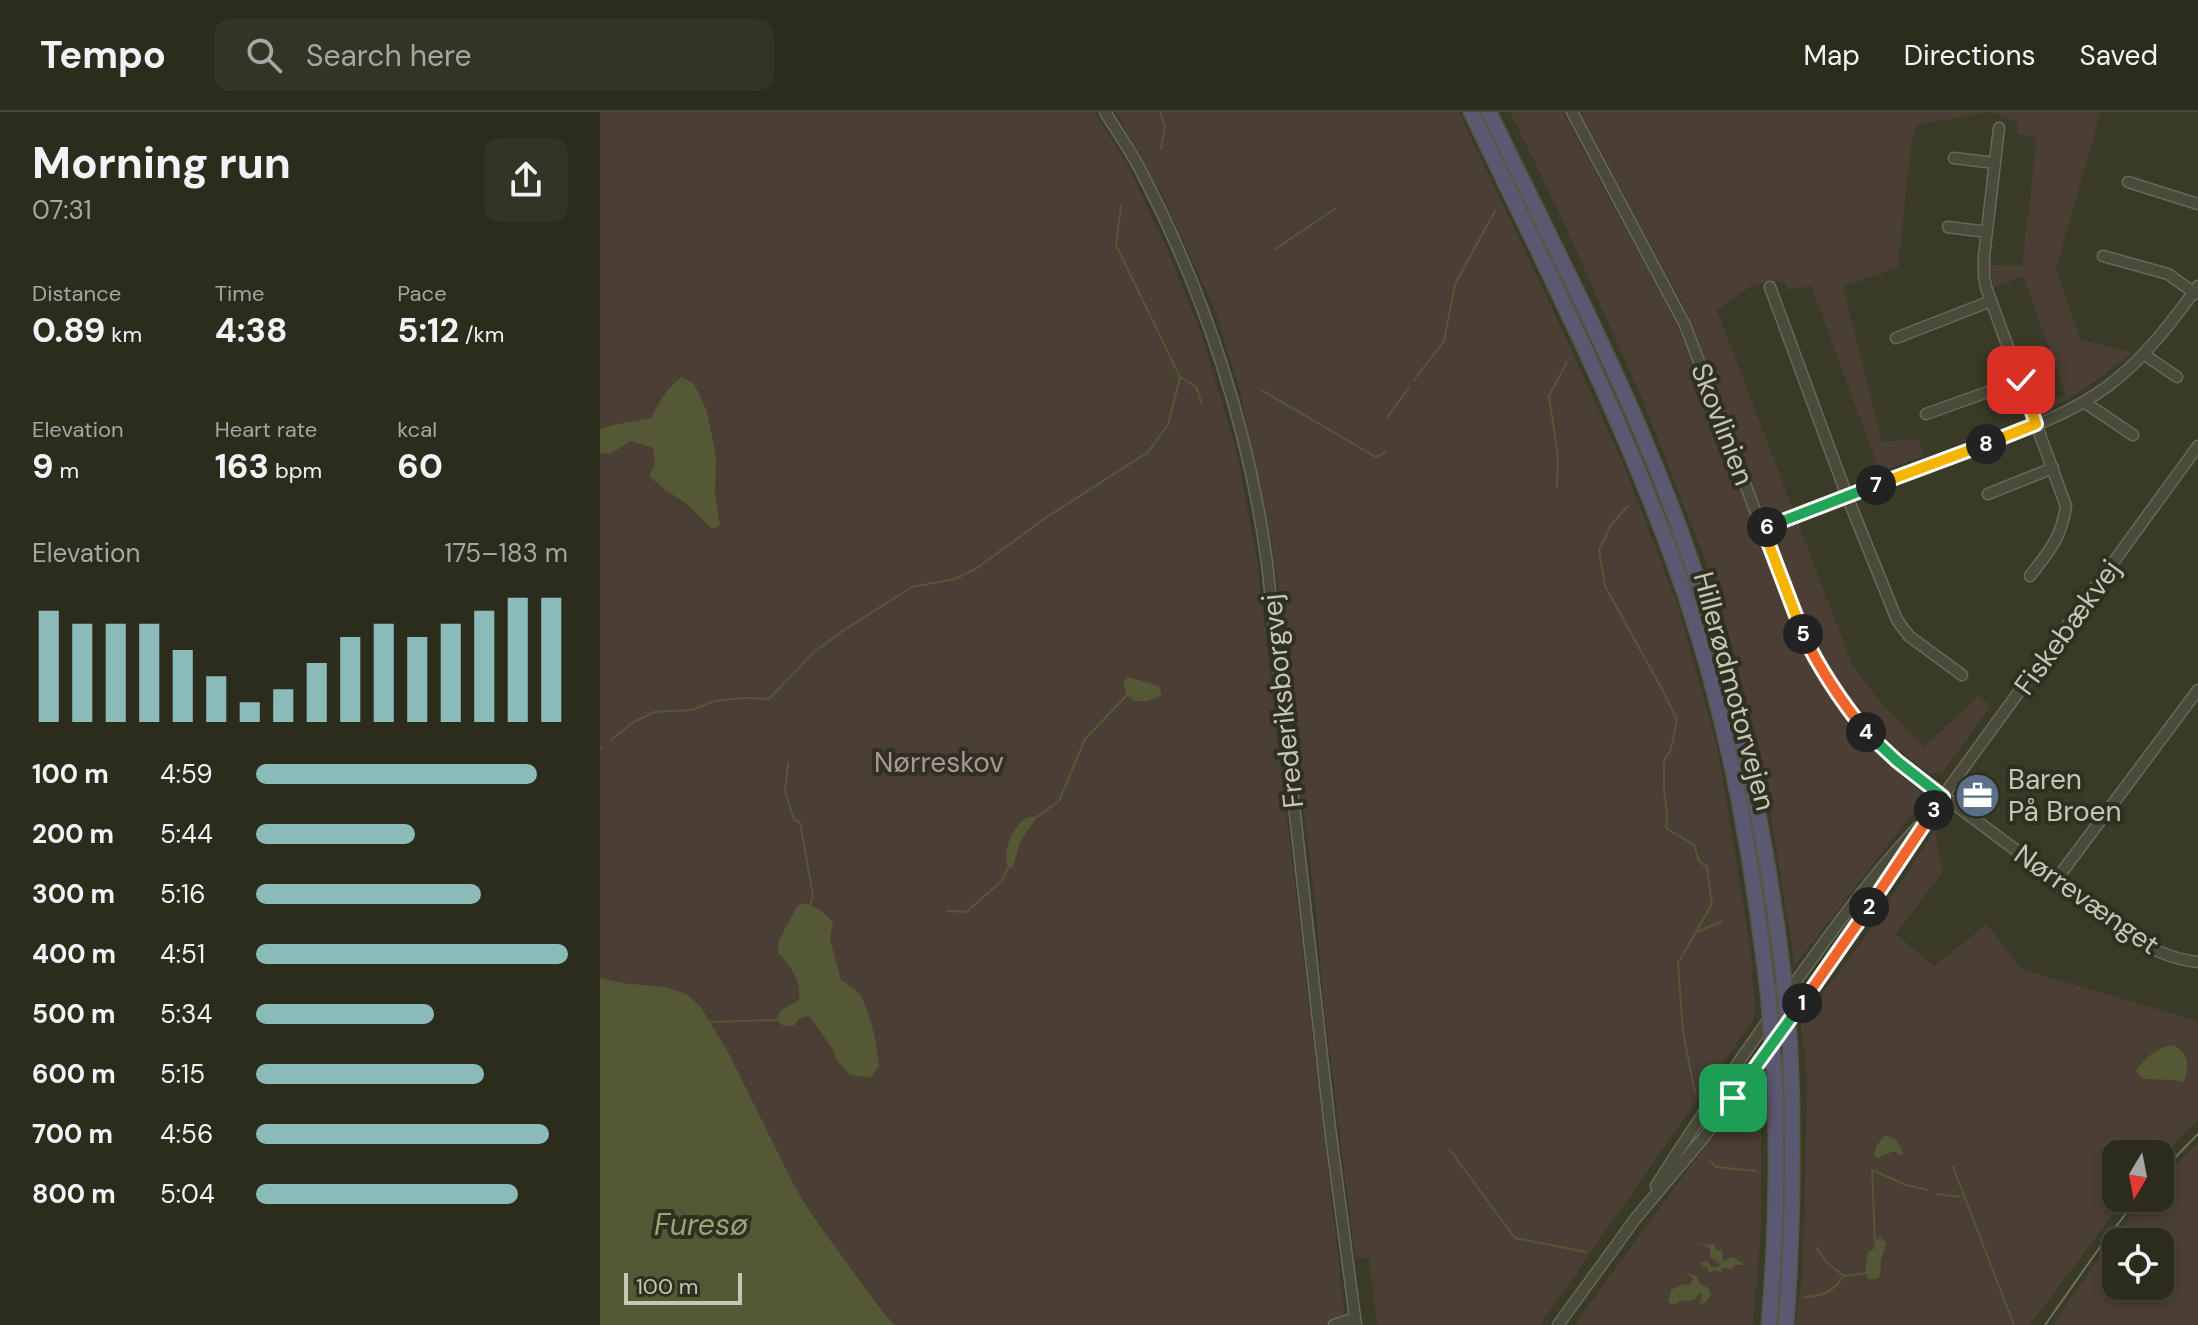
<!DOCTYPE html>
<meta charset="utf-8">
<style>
:root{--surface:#2b2c1c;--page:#333425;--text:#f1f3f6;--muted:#a6a7a3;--line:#47483b;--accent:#8bbbb9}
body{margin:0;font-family:"DM Sans",sans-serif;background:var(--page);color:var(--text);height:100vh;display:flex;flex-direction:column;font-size:30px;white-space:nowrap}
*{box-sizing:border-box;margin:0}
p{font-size:26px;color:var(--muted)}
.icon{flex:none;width:44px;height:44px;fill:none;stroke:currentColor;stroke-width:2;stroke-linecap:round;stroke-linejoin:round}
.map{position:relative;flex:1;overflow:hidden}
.drawer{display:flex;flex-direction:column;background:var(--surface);width:600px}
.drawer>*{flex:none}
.needle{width:52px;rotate:190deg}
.fabs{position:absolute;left:1502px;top:1028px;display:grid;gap:16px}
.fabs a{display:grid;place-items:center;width:72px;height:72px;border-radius:16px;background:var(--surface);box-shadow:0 4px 12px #0003,0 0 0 2px var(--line);font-size:40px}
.scale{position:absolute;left:24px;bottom:20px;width:118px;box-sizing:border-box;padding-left:8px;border:4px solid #c5c7b6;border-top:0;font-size:22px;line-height:28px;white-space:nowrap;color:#c5c7b6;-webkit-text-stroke:6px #2f301f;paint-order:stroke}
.pin{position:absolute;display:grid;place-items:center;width:68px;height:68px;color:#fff;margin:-34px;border-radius:16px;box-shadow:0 4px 12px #0006}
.km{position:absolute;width:40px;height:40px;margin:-20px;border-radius:50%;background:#222;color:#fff;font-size:22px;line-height:40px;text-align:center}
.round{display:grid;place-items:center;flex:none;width:84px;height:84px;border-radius:16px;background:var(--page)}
.headline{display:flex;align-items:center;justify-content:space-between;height:136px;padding:0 32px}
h1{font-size:44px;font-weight:700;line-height:60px}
.stats{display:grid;grid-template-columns:repeat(3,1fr);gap:12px;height:136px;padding:8px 32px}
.stats div{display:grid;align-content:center}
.stats b{font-size:34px;font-weight:700}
.stats small{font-size:22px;font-weight:400}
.stats p{font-size:22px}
.chart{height:224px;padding:16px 32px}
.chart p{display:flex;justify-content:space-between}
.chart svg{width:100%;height:144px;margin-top:8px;stroke:var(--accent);stroke-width:6}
ul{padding:0 32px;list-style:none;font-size:26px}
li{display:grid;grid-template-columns:128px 96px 1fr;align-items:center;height:60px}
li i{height:20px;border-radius:10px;background:var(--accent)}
header{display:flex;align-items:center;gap:48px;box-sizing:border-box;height:112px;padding:0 40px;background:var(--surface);border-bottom:2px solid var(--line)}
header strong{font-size:38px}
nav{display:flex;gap:44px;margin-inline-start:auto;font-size:28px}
.search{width:560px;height:72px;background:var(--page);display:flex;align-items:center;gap:20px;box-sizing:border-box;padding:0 28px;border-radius:16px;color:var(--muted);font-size:30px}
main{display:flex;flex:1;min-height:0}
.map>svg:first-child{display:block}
.green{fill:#4a3e35;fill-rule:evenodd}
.water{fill:#545835}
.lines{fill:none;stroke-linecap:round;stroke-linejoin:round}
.stream{stroke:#545835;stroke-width:2}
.minor-casing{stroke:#686958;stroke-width:13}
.highway-casing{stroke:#555645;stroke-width:17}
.minor{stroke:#4a4b3a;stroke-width:10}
.highway{stroke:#5b5871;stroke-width:14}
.tram{stroke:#70725c;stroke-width:2}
.highway-bridge-casing{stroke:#555645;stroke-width:17;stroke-linecap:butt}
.highway-bridge{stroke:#5b5871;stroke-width:14}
.split-1-casing{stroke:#fff;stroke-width:16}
.split-2-casing{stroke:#fff;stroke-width:16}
.split-3-casing{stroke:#fff;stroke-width:16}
.split-4-casing{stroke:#fff;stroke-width:16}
.split-5-casing{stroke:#fff;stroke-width:16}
.split-6-casing{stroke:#fff;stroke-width:16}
.split-7-casing{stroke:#fff;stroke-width:16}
.split-8-casing{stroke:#fff;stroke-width:16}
.split-9-casing{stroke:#fff;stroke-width:16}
.split-1{stroke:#22a559;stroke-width:10}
.split-2{stroke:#f0652b;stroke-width:10}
.split-3{stroke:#f0652b;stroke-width:10}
.split-4{stroke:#22a559;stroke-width:10}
.split-5{stroke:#f0652b;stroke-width:10}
.split-6{stroke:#f5b400;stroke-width:10}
.split-7{stroke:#22a559;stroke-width:10}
.split-8{stroke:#f5b400;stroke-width:10}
.split-9{stroke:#f5b400;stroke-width:10}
.labels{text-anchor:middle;stroke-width:8;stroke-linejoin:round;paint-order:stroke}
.street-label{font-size:28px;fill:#c5c7b6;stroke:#2f301f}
.park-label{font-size:28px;fill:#b0939a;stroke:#2f301f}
.poi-label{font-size:28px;fill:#c5c7b6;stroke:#2f301f;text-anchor:start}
.water-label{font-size:30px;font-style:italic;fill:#9ea273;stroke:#2f301f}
</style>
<header>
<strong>Tempo</strong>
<div class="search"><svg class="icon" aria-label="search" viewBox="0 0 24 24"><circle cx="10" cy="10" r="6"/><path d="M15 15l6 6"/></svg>Search here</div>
<nav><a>Map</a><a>Directions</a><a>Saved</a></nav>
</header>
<main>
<section class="drawer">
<div class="headline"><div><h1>Morning run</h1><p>07:31</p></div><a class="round"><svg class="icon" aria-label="share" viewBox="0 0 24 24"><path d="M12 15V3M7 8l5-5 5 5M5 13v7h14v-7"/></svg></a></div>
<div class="stats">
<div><p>Distance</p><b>0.89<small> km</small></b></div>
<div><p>Time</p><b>4:38</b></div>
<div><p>Pace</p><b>5:12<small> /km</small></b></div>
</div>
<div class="stats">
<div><p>Elevation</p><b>9<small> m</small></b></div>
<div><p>Heart rate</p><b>163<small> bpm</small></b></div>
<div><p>kcal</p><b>60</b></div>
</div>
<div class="chart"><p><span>Elevation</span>175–183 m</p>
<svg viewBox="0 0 160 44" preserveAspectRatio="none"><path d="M5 44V10M15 44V14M25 44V14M35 44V14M45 44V22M55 44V30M65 44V38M75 44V34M85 44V26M95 44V18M105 44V14M115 44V18M125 44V14M135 44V10M145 44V6M155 44V6"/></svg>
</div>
<ul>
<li><b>100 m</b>4:59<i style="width:90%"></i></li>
<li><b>200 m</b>5:44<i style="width:51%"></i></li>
<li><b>300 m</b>5:16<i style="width:72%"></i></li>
<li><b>400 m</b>4:51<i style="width:100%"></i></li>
<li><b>500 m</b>5:34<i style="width:57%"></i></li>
<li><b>600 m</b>5:15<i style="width:73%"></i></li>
<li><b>700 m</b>4:56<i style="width:94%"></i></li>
<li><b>800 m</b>5:04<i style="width:84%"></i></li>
</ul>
</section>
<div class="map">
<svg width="1598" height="1213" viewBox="0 0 1598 1213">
<rect width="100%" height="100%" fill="#393b26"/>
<path class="green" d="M0 0H495L529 56 566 135 600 218 636 336 657 448 746 1213H295L282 1199 215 1107 195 1075 126 936 100 894 65 875 23 871 0 866Z
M516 0H859L946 183 1023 351 1077 491 1118 637 1151 842 1155 905 940 1213H777L769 1147 755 1145 724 895 715 787 700 672 674 444 666 400 639 276 614 195 562 83Z
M910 0H963L1076 211 1200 533C1234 594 1270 635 1323 681L1312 702 1195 853 1160 638 1116 476 1044 291 961 104Z
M980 0H1501L1456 157 1481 228 1532 240C1501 267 1476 283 1440 302L1437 295 1466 283 1423 164 1393 175 1390 153 1422 154 1437 26 1417 22 1418 11 1391 0 1316 13 1311 35 1298 155 1243 175 1282 330 1319 327 1324 344 1280 360 1211 174 1188 178 1184 170C1153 166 1141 182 1117 198L1252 552 1279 589 1324 635 1378 584 1391 594 1342 661 1329 662C1307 645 1286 628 1267 608 1242 580 1223 546 1206 512L1088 203Z
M1335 718 1343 760 1296 822 1334 854 1387 812 1421 857 1598 909V1008L1560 1046V1042H1516V1086H1525L1430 1213H1195L1203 1159 1207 968 1201 909 1265 825Z
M1154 975 1160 977 1161 989V1115L1153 1213H974L1094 1049Z
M1598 1030V1213H1453C1482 1168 1512 1126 1546 1086H1560V1069ZM1516 1130H1560V1174H1516Z"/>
<path class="water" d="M82 265 94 272 107 299 116 345 115 383 120 413 112 417 87 392 64 377 49 364 55 352 53 336 31 329 10 342 0 341V317L13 313 51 306C59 290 67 275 82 265Z
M528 565 559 574 562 583 548 589H534L527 583 523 570Z
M428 705H437L420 730 413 755 408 756C402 738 412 715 428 705Z
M206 791 220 798 233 810 230 827 241 868C246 872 253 875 257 879 269 891 278 938 279 955L270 966 250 963 242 954 236 947 234 939 209 904 200 906 193 914H184L176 908 181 898 199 888C201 866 191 856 178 840L179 828 198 793Z
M0 866 23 871 65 875 86 882 100 894 126 936 195 1075 215 1107 282 1199 295 1213H0Z
M1571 933C1590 940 1589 954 1584 970L1574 968 1543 967 1536 959C1546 945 1555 937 1571 933Z
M1284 1024C1295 1024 1300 1031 1303 1041L1300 1043 1294 1039 1277 1046 1274 1042 1277 1033Z
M1280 1125 1286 1131C1285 1137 1283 1141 1281 1147 1279 1155 1284 1160 1277 1167H1268C1264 1161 1266 1146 1269 1139L1274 1137 1276 1129Z
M1099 1130 1108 1134 1114 1131 1116 1139 1122 1137 1123 1149 1133 1145 1143 1151 1142 1153H1135L1131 1157 1123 1156 1121 1160 1115 1158 1110 1161 1107 1157V1154L1104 1155 1100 1151 1107 1149 1111 1155H1118L1120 1152 1110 1145V1137Z
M1084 1160 1097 1164 1100 1172C1105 1174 1110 1176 1111 1183L1105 1191 1099 1192 1102 1186 1100 1180 1094 1188 1080 1189 1076 1192H1071L1068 1189 1071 1178 1084 1172 1090 1173 1093 1166Z"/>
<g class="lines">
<path class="stream" d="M560 0 565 13 561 37
M521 94 516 133 580 265
M674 138 736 96
M814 268 844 229 855 172 895 99
M663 279 776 345 786 340
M787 306 809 275
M957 375 958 345 949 284 967 250
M1028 394 1011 413 999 438 1005 474 1063 579 1077 608 1071 637 1064 649V679L1067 703 1066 716 1094 733 1099 749 1107 755 1112 792 1078 851 1083 920 1095 981
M11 628 32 611 54 600 92 598 115 589 144 586 169 587 213 541 244 518 312 475 355 467 377 456 444 407 548 340 568 313 580 265 596 275 602 292
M0 637 2 635
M188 651 185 680 194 708 200 711 213 783 210 793
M437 705 459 689 485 627 527 583
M347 799 366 800 402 769 408 756
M1097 820 1122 809
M110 910 176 908
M850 1038 915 1126 986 1140
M1109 1048 1116 1055 1156 1059
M1353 1055 1414 1213
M1337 1082 1360 1085
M1275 1132 1272 1058 1306 1073 1328 1078
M1216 1135 1227 1151 1244 1164 1266 1161
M1204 1185C1222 1184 1233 1180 1243 1165"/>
<defs>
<path id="minor" d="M505 0C518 21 532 41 543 63 605 183 649 317 667 451L730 1016 756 1213
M972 0 1085 213 1200 517C1226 570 1254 609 1297 649L1525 820C1548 836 1570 847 1598 850
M1399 16 1384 144V164L1386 175 1466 394C1461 427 1449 439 1430 464
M1354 46 1395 51
M1528 70 1598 92
M1348 115 1387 120
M1503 144 1568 162 1596 182
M1170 175 1247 384 1297 508 1309 524 1362 563
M1296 226 1391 189
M1545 243 1577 265
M1484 290 1533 323
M1326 302 1421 268
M1388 382 1453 356
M1163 417C1227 391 1293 366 1358 342 1409 323 1464 307 1508 274 1545 246 1571 211 1598 174
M1456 768 1598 578
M1056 1074C1097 1008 1141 946 1186 883 1227 826 1269 767 1317 716
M734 1213 755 1206
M958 1213 1036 1106 1105 1024 1133 986 1301 750 1335 695 1598 334"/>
<path id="highway" d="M871 0C948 160 1030 319 1087 488 1130 616 1152 746 1168 880
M889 0C954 134 1024 268 1076 407 1131 554 1164 705 1183 860
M1169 1213C1176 1128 1178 1042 1174 957
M1186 1213C1193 1120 1194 1027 1190 934"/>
</defs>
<use href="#minor" class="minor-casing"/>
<use href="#highway" class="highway-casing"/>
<use href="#minor" class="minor"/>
<use href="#highway" class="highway"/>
<path class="tram" d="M1560 1061 1598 1022
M1445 1213 1500 1135 1538 1086"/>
<defs>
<path id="highway-bridge" d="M1183 860 1190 934
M1168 880 1174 957"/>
</defs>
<use href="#highway-bridge" class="highway-bridge-casing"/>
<use href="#highway-bridge" class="highway-bridge"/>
</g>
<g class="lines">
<defs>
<path id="split-1" d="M1133 986 1202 891"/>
<path id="split-2" d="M1202 891 1269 795"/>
<path id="split-3" d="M1269 795 1334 698"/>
<path id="split-4" d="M1266 620 1297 649 1343 685 1334 698"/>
<path id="split-5" d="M1203 522C1220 558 1241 589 1266 620"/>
<path id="split-6" d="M1167 415 1163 417 1203 522"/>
<path id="split-7" d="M1167 415 1276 373"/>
<path id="split-8" d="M1276 373 1386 332"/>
<path id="split-9" d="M1386 332 1436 312 1421 268"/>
</defs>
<use href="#split-1" class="split-1-casing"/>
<use href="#split-2" class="split-2-casing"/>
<use href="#split-3" class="split-3-casing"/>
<use href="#split-4" class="split-4-casing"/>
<use href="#split-5" class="split-5-casing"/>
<use href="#split-6" class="split-6-casing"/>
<use href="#split-7" class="split-7-casing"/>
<use href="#split-8" class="split-8-casing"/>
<use href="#split-9" class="split-9-casing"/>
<use href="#split-1" class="split-1"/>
<use href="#split-2" class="split-2"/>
<use href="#split-3" class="split-3"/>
<use href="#split-4" class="split-4"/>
<use href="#split-5" class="split-5"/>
<use href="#split-6" class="split-6"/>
<use href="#split-7" class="split-7"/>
<use href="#split-8" class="split-8"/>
<use href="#split-9" class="split-9"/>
</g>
<defs>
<symbol id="office-disc" viewBox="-11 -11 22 22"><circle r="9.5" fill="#5c6f8a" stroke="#2f301f"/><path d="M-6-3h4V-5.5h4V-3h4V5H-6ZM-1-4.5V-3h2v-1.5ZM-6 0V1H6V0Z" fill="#fff"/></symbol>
</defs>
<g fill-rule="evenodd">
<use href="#office-disc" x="1352" y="658" width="51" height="51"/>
</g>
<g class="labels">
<g class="street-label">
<text transform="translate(1123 312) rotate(69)" y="10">Skovlinien</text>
<text transform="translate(1467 515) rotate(-54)" y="10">Fiskebækvej</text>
<text transform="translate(1135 579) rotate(75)" y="10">Hillerødmotorvejen</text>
<text transform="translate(682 589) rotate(-96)" y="10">Frederiksborgvej</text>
<text transform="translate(1487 787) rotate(35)" y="10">Nørrevænget</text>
</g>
<g class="park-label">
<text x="339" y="660">Nørreskov</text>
</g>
<g class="poi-label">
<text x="1408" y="677">Baren<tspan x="1408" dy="32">På Broen</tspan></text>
</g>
<g class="water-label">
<text x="101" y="1123">Furesø</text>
</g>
</g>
</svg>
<div class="fabs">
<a><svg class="needle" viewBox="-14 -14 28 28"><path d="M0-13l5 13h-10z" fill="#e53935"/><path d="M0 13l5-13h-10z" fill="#a6a7a3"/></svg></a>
<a><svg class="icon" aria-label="locate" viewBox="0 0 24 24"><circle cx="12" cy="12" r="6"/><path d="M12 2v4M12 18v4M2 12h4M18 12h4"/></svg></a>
</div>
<div class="scale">100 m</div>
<div class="pin" style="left:1133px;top:986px;background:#1e9e55"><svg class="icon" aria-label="arrive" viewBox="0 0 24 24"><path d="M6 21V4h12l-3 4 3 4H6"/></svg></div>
<div class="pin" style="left:1421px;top:268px;background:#d93025"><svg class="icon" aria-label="check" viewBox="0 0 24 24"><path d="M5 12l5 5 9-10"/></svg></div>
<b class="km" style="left:1202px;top:891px">1</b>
<b class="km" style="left:1269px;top:795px">2</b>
<b class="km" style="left:1334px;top:698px">3</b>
<b class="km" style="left:1266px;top:620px">4</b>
<b class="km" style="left:1203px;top:522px">5</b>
<b class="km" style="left:1167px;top:415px">6</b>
<b class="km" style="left:1276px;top:373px">7</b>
<b class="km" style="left:1386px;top:332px">8</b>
</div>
</main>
